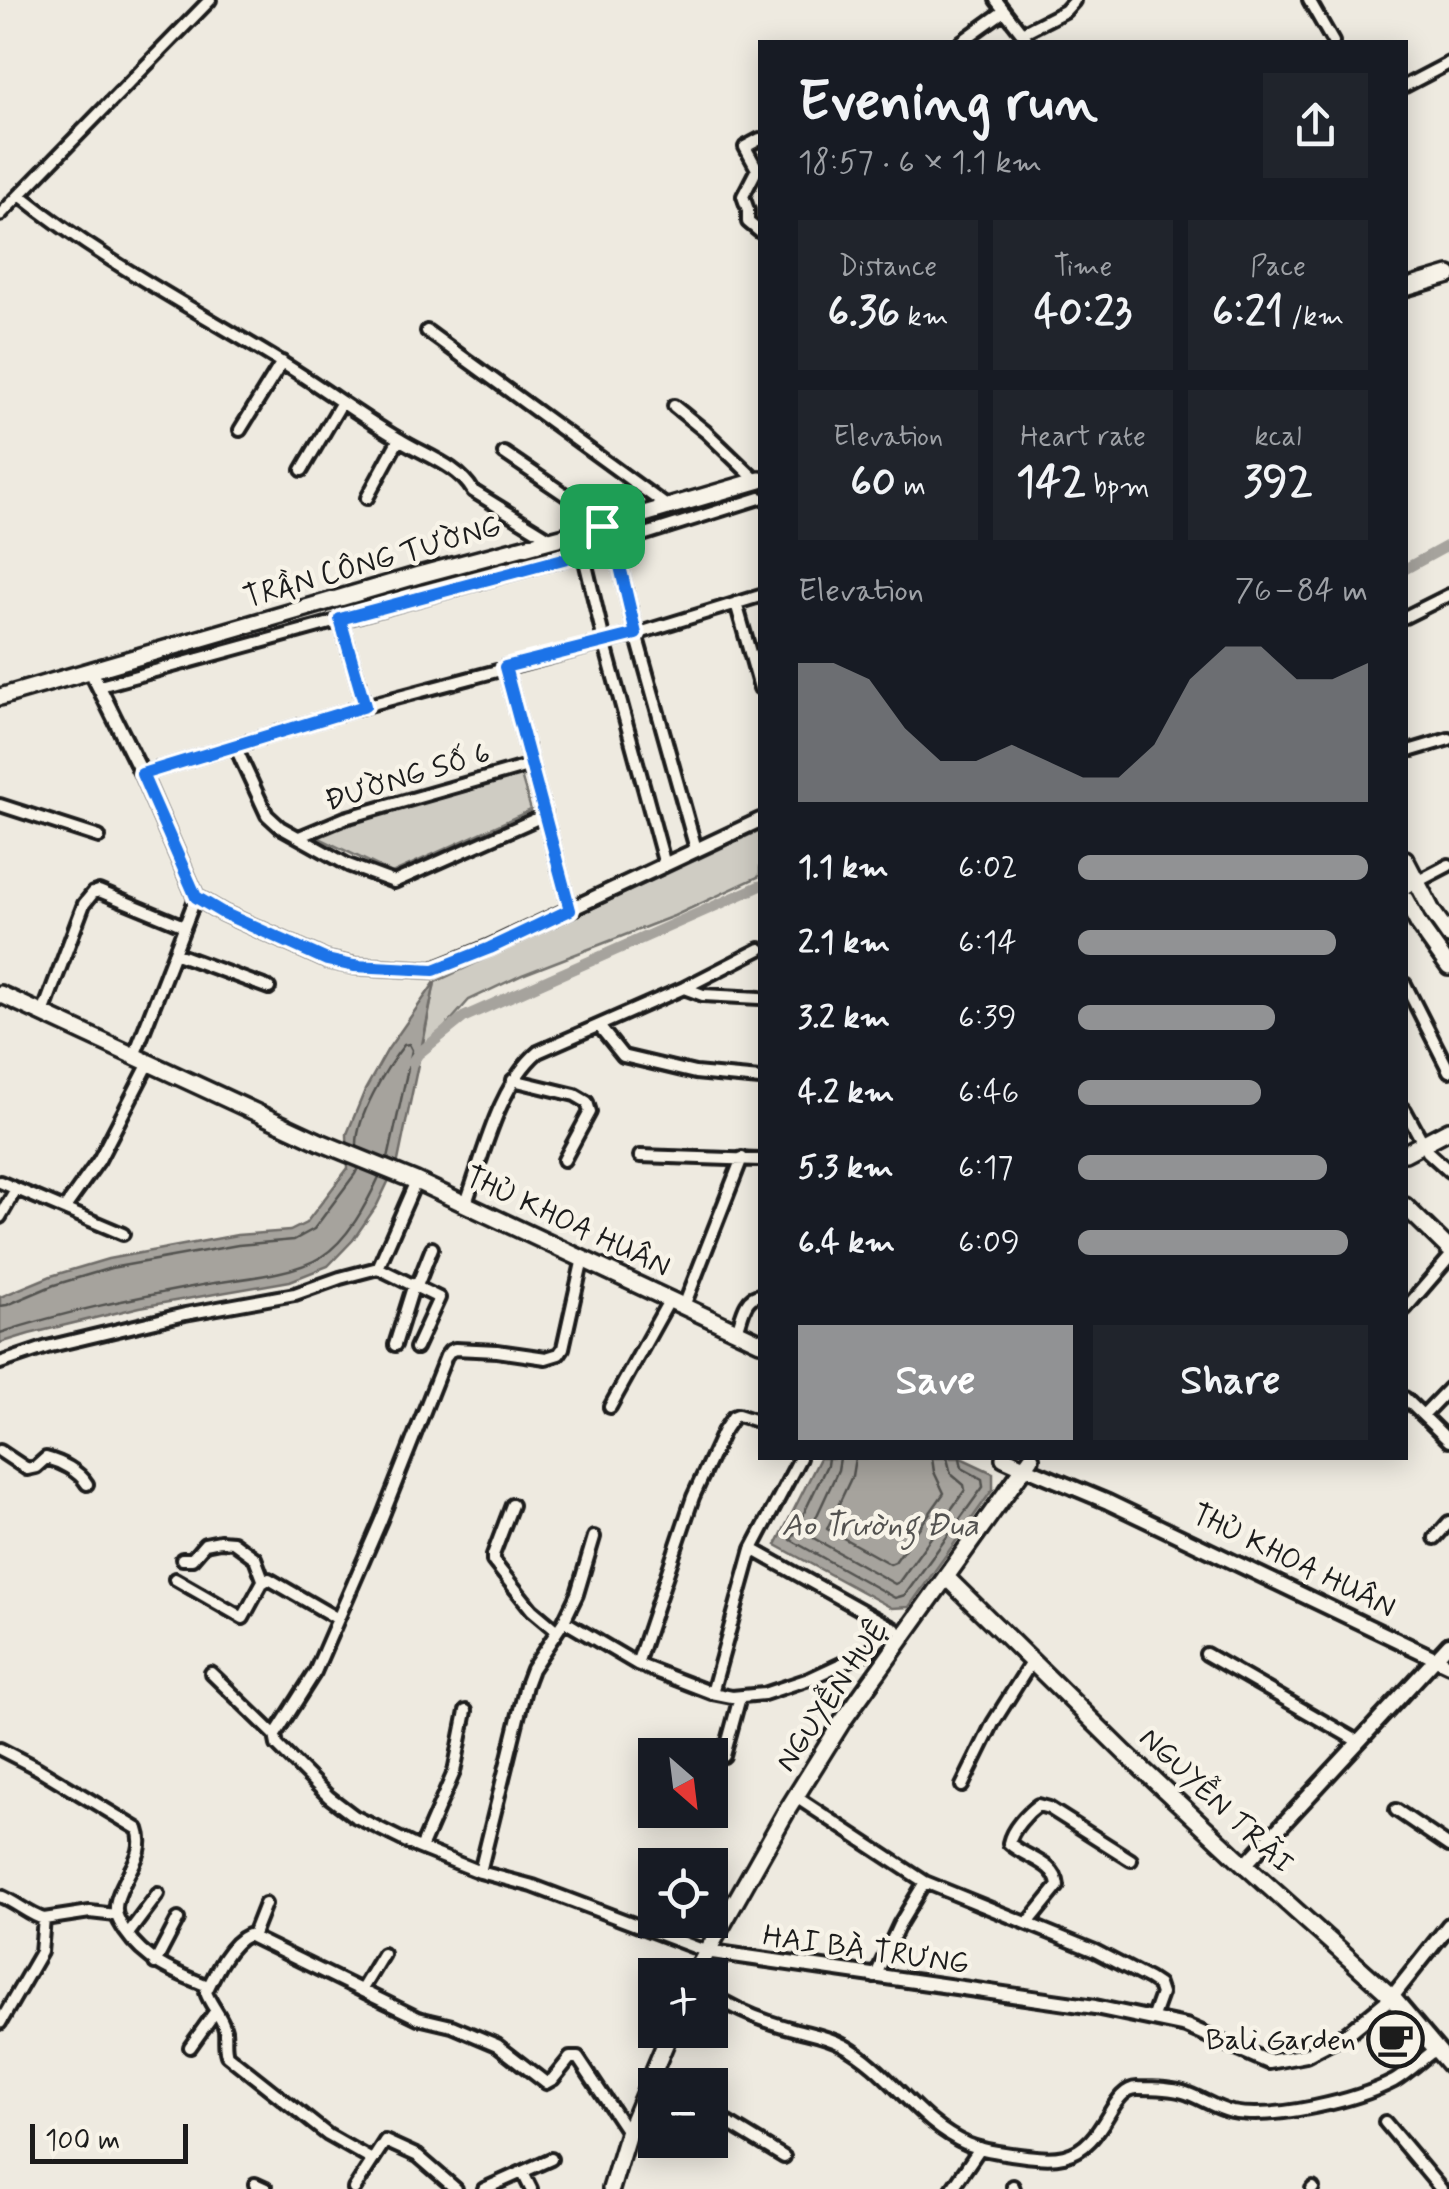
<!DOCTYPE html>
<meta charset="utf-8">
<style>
:root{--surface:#171b24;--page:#20242c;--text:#f1f3f6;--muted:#9ea1a6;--accent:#919294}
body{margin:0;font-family:Mynerve,sans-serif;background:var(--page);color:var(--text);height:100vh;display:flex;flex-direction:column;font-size:38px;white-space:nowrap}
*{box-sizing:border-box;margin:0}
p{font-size:32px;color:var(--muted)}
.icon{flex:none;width:55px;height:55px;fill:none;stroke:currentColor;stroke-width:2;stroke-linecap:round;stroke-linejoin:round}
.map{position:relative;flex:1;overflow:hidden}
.sheet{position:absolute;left:758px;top:40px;width:650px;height:1420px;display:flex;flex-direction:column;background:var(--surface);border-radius:0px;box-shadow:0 5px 25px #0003}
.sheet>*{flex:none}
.needle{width:65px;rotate:152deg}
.fabs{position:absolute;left:638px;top:1738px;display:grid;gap:20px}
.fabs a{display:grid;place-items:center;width:90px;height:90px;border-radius:0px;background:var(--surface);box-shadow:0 5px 25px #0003;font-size:50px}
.scale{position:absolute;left:30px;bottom:25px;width:158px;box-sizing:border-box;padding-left:10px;border:5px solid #1c1c1c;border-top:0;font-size:28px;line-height:35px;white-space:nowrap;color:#1c1c1c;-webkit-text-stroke:8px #f7f3e8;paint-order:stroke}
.pin{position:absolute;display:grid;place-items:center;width:85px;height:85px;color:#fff;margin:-42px;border-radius:20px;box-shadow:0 5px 15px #0006}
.round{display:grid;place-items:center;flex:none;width:105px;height:105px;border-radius:0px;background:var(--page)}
.summary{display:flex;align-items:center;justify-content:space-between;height:170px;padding:0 40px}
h1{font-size:55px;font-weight:700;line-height:75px}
.stats{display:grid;grid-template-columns:repeat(3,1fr);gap:15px;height:170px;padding:10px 40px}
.stats div{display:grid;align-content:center;border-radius:0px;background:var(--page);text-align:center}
.stats b{font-size:42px;font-weight:700}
.stats small{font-size:28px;font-weight:400}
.stats p{font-size:28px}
.chart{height:280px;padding:20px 40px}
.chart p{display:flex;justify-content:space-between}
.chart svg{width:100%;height:180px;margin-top:10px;fill:var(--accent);opacity:.7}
.action{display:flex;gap:20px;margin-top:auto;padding:20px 40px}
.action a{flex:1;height:115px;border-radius:0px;background:var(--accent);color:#fff;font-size:40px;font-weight:700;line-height:115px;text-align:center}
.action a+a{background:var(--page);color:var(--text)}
ul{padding:0 40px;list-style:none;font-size:32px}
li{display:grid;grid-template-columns:160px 120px 1fr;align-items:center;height:75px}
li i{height:25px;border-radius:12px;background:var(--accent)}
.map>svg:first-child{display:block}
.green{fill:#cfccc3;stroke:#767470;stroke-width:2.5}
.water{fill:#a6a39d;stroke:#6f6d69;stroke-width:2.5}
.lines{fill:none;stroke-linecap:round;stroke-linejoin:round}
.shore{stroke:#535250;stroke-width:2.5}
.canal{stroke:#a6a39d;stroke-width:11}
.minor-casing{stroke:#1c1c1c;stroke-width:18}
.tertiary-casing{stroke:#1c1c1c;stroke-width:20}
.secondary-casing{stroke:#1c1c1c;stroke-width:22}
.minor{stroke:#f7f3e8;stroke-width:10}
.tertiary{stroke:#f7f3e8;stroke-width:12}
.secondary{stroke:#f7f3e8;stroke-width:15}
.route-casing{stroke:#fff;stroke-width:20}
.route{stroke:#1a73e8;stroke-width:12}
.labels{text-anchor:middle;stroke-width:9;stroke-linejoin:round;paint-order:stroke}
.street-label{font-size:30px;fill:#1c1c1c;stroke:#f7f3e8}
.poi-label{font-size:30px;fill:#1c1c1c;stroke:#f7f3e8;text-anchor:end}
.water-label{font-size:32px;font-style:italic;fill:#535250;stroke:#f7f3e8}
</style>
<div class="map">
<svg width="1449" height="2189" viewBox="0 0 1449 2189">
<rect width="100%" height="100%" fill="#eeeae0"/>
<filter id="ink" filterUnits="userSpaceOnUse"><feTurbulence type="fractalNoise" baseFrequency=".01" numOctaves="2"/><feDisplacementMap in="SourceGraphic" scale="20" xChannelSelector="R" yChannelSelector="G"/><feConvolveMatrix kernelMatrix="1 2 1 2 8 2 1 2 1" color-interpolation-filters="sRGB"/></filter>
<g filter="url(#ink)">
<path class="green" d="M519 769 531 810 392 873 317 837 314 830Z
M760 830V876L674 916 522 975 469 1000 421 1054 435 982Z"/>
<path class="water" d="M435 982 398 1161 377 1205 353 1240 328 1266 290 1281 140 1307 29 1334 0 1343V1297L51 1276 108 1259 237 1235 290 1231 306 1223 348 1168 347 1134 365 1090 388 1049Z
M820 1458H961L993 1473V1489L909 1607 892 1608 776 1545Z"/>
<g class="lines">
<path class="shore" d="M357 1146C356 1117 386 1068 404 1045L409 1044 412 1050 388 1159
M0 1306 7 1305 54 1285 111 1268 238 1245 294 1240 314 1229 355 1174 358 1168
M0 1333C66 1311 134 1298 202 1285 236 1279 293 1275 321 1257 348 1240 366 1205 379 1177
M828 1458 827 1465 791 1540 895 1598 905 1595 983 1487 982 1479 962 1468 960 1458
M840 1458 838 1470 808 1535 895 1584 899 1582 965 1490 964 1485 951 1474 947 1458
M855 1458 852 1476 827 1529 890 1564 895 1562 944 1493 934 1472 932 1458"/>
<path class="canal" d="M1405 569 1449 545
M412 1063 418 1054 464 1017 760 886"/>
<defs>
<path id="minor" d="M996 0 1029 42
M1309 0 1333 42
M1022 33 1065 11 1074 1
M961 42 1004 11
M1405 86 1449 63
M760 139 745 147 757 169 743 196 748 210V222L760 232
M20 195C102 261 195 309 284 364 323 388 360 416 399 439 424 455 458 465 473 491L551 539
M0 215 210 0
M427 331 668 507
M674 406 706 432 757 481
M240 430 282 362
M504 453 573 500 601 526
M302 470 342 402
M367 498 399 439
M610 524 636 634 696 849
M578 531 604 641 665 865
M736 603 760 688
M1405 617 1449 595
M340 619 365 706
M505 667 570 910
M100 686 582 554 760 498
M235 746 267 815 280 827 348 865 394 882 545 815
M1412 750 1449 739
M142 774 365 706 636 634 760 596
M0 805 99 837
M299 837 345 818 531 765
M1405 888 1449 865
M174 953 269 988
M1405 984 1449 1071
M684 988 703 995 760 998
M43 1013 84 904 93 893 99 891 184 926
M599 1026 623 1056 695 1073 760 1079
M134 1056 196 897
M513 1080 575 1095 587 1102 590 1112 564 1160
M1405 1110 1428 1152 1449 1171
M640 1156 760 1160
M0 1182 123 1234
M466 1203C483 1156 499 1085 538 1052L684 988 760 949
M64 1209 99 1160 149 1063
M0 1217 16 1189
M378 1268 416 1181
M417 1286 432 1248
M684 1306 742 1158
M1405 1309 1449 1258
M737 1331C742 1318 744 1296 760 1295
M395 1345 414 1284
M0 1363 47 1347 185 1314 295 1294 340 1278 378 1268 439 1298 416 1348
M1405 1398 1449 1441
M610 1407 670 1299
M1423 1415 1449 1388
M0 1451 27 1469 36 1467 46 1458C61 1462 79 1471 87 1484
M800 1458 752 1549 712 1693 732 1697 764 1694 809 1679 869 1651 892 1627
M512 1505 493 1555V1561L532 1610 557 1631
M594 1537 577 1594 564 1621 637 1664 712 1693
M1435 1538 1449 1522
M752 1549 895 1629
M182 1559H192L205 1544 220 1541 233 1542 255 1558 264 1582
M175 1579 243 1618 262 1583 269 1579 338 1619
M1206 1654 1359 1742
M637 1664 693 1497 723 1432 733 1417 738 1415 760 1422
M211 1673 275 1735 277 1745 329 1797 354 1816 415 1846 480 1872 533 1886 705 1951
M275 1735 315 1672 381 1520 446 1356 450 1351 455 1349 497 1351 546 1358 559 1354 563 1348 583 1258
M0 1749 37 1768 138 1829C144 1846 137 1858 129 1873 124 1884 115 1898 116 1910 116 1918 121 1924 125 1931 146 1962 175 1973 208 1986
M724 1756 740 1697
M962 1786 993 1723 1032 1661
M796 1797 925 1882 1095 1951 1149 1979 1158 1985 1161 1994 1152 2019
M1396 1810 1449 1846
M421 1848 454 1772 466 1711
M480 1872 526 1685 532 1669 564 1621
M0 1896C16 1902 29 1915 44 1919L90 1912 116 1915
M1028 1923 1058 1886C1056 1862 1025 1858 1009 1843 1012 1829 1027 1813 1038 1805L1049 1808 1131 1860
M128 1934 158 1894
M252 1937 265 1904
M155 1963 178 1919
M875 1977 899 1925 925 1882
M362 1989 383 1954
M710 1993C736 2011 763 2021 793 2029 811 2034 827 2036 843 2045 890 2070 918 2123 967 2144 981 2150 997 2152 1011 2154 1028 2156 1047 2160 1064 2156 1106 2147 1110 2087 1138 2088 1152 2088 1169 2088 1183 2092 1200 2097 1214 2108 1232 2112 1274 2120 1356 2101 1394 2081 1409 2072 1422 2059 1436 2049
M0 2023 41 1952 44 1919
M190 2047 215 2012
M710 2112 784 2157
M1385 2122 1441 2189
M372 2160 328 2135 227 2055C224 2046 226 2039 225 2030 222 2016 210 2005 206 1992 215 1973 229 1943 248 1935L252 1937 418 2018 452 2026 497 2045 546 2083 553 2079 570 2058H578L628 2133
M523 2173 531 2189
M255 2184 266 2189
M1013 2186 1014 2189
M354 2189 385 2141 418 2156 456 2189
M484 2189 551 2159
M952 2189 980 2148
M1312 2189 1313 2188"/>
<path id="tertiary" d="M91 671 142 774 196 897 223 913 327 960 355 966 433 970 490 947 760 820
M1024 1467 1108 1502 1449 1665
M1245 1865 1449 1644
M705 1951 1095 2007 1186 2026 1269 2062 1306 2055 1348 2033 1392 1997 1449 1925"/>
<path id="secondary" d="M1405 288 1449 275
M0 697 419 575 610 524 760 480
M1405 859 1432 911 1449 935
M1405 899 1419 925 1449 967
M0 994 320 1142 416 1181 760 1342
M1405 1153 1449 1130
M1405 1206 1449 1249
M1004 1458 1024 1467
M946 1577 1125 1753 1245 1865 1392 1997 1449 2064
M694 1975 786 1812 842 1722 1031 1458
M611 2189 628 2133 671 2030"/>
</defs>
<use href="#minor" class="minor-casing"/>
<use href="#tertiary" class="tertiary-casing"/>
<use href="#secondary" class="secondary-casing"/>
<use href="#minor" class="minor"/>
<use href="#tertiary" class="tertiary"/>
<use href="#secondary" class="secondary"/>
</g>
</g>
<g class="lines" filter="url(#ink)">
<defs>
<path id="route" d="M610 524 636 634 505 667 570 910 490 948 434 970 354 966 327 960 223 913 196 897 142 774 365 706 340 619 582 554 578 532Z"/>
</defs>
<use href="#route" class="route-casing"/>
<use href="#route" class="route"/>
</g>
<defs>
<symbol id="cafe-ring" viewBox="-11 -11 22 22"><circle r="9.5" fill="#f7f3e8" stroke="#1c1c1c" stroke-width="1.5"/><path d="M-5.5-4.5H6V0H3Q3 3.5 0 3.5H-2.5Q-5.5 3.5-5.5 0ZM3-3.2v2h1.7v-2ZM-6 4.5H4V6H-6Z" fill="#1c1c1c"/></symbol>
</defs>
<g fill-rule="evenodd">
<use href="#cafe-ring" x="1364" y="2008" width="63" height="63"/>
</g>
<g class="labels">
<g class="street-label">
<text transform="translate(372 561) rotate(-16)" y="10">TRẦN CÔNG TƯỜNG</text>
<text transform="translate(407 776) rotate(-17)" y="10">ĐƯỜNG SỐ 6</text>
<text transform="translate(568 1221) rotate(25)" y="10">THỦ KHOA HUÂN</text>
<text transform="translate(1294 1560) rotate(26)" y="10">THỦ KHOA HUÂN</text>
<text transform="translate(831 1695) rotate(-56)" y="10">NGUYỄN HUỆ</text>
<text transform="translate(1217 1800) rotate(43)" y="10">NGUYỄN TRÃI</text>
<text transform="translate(866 1949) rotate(8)" y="10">HAI BÀ TRƯNG</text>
</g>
<g class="poi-label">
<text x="1356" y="2049">Bali Garden</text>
</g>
<g class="water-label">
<text x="880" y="1535">Ao Trường Đua</text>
</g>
</g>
</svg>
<div class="fabs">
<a><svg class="needle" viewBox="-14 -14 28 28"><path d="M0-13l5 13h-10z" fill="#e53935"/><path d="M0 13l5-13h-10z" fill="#9ea1a6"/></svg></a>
<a><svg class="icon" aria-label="locate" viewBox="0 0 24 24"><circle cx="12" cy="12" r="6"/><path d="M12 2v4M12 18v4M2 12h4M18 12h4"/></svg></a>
<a>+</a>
<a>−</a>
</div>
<div class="scale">100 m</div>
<div class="pin" style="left:602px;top:526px;background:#1e9e55"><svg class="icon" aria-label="arrive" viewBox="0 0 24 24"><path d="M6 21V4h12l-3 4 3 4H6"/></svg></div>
<section class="sheet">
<div class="summary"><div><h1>Evening run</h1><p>18:57 · 6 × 1.1 km</p></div><a class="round"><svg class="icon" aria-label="share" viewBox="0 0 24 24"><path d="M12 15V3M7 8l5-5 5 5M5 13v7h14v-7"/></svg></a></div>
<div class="stats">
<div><p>Distance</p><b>6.36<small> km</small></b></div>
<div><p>Time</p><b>40:23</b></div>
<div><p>Pace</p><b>6:21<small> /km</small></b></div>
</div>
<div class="stats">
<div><p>Elevation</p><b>60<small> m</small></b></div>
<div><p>Heart rate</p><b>142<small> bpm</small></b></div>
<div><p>kcal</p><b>392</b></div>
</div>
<div class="chart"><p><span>Elevation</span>76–84 m</p>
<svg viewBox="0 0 160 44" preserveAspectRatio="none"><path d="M0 44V10L10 10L20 14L30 26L40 34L50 34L60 30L70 34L80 38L90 38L100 30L110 14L120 6L130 6L140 14L150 14L160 10V44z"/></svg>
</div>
<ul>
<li><b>1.1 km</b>6:02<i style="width:100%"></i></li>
<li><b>2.1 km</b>6:14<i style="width:89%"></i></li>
<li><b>3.2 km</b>6:39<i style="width:68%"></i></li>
<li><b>4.2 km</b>6:46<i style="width:63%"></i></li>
<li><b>5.3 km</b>6:17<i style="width:86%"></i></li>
<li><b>6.4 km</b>6:09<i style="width:93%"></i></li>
</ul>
<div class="action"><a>Save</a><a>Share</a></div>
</section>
</div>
